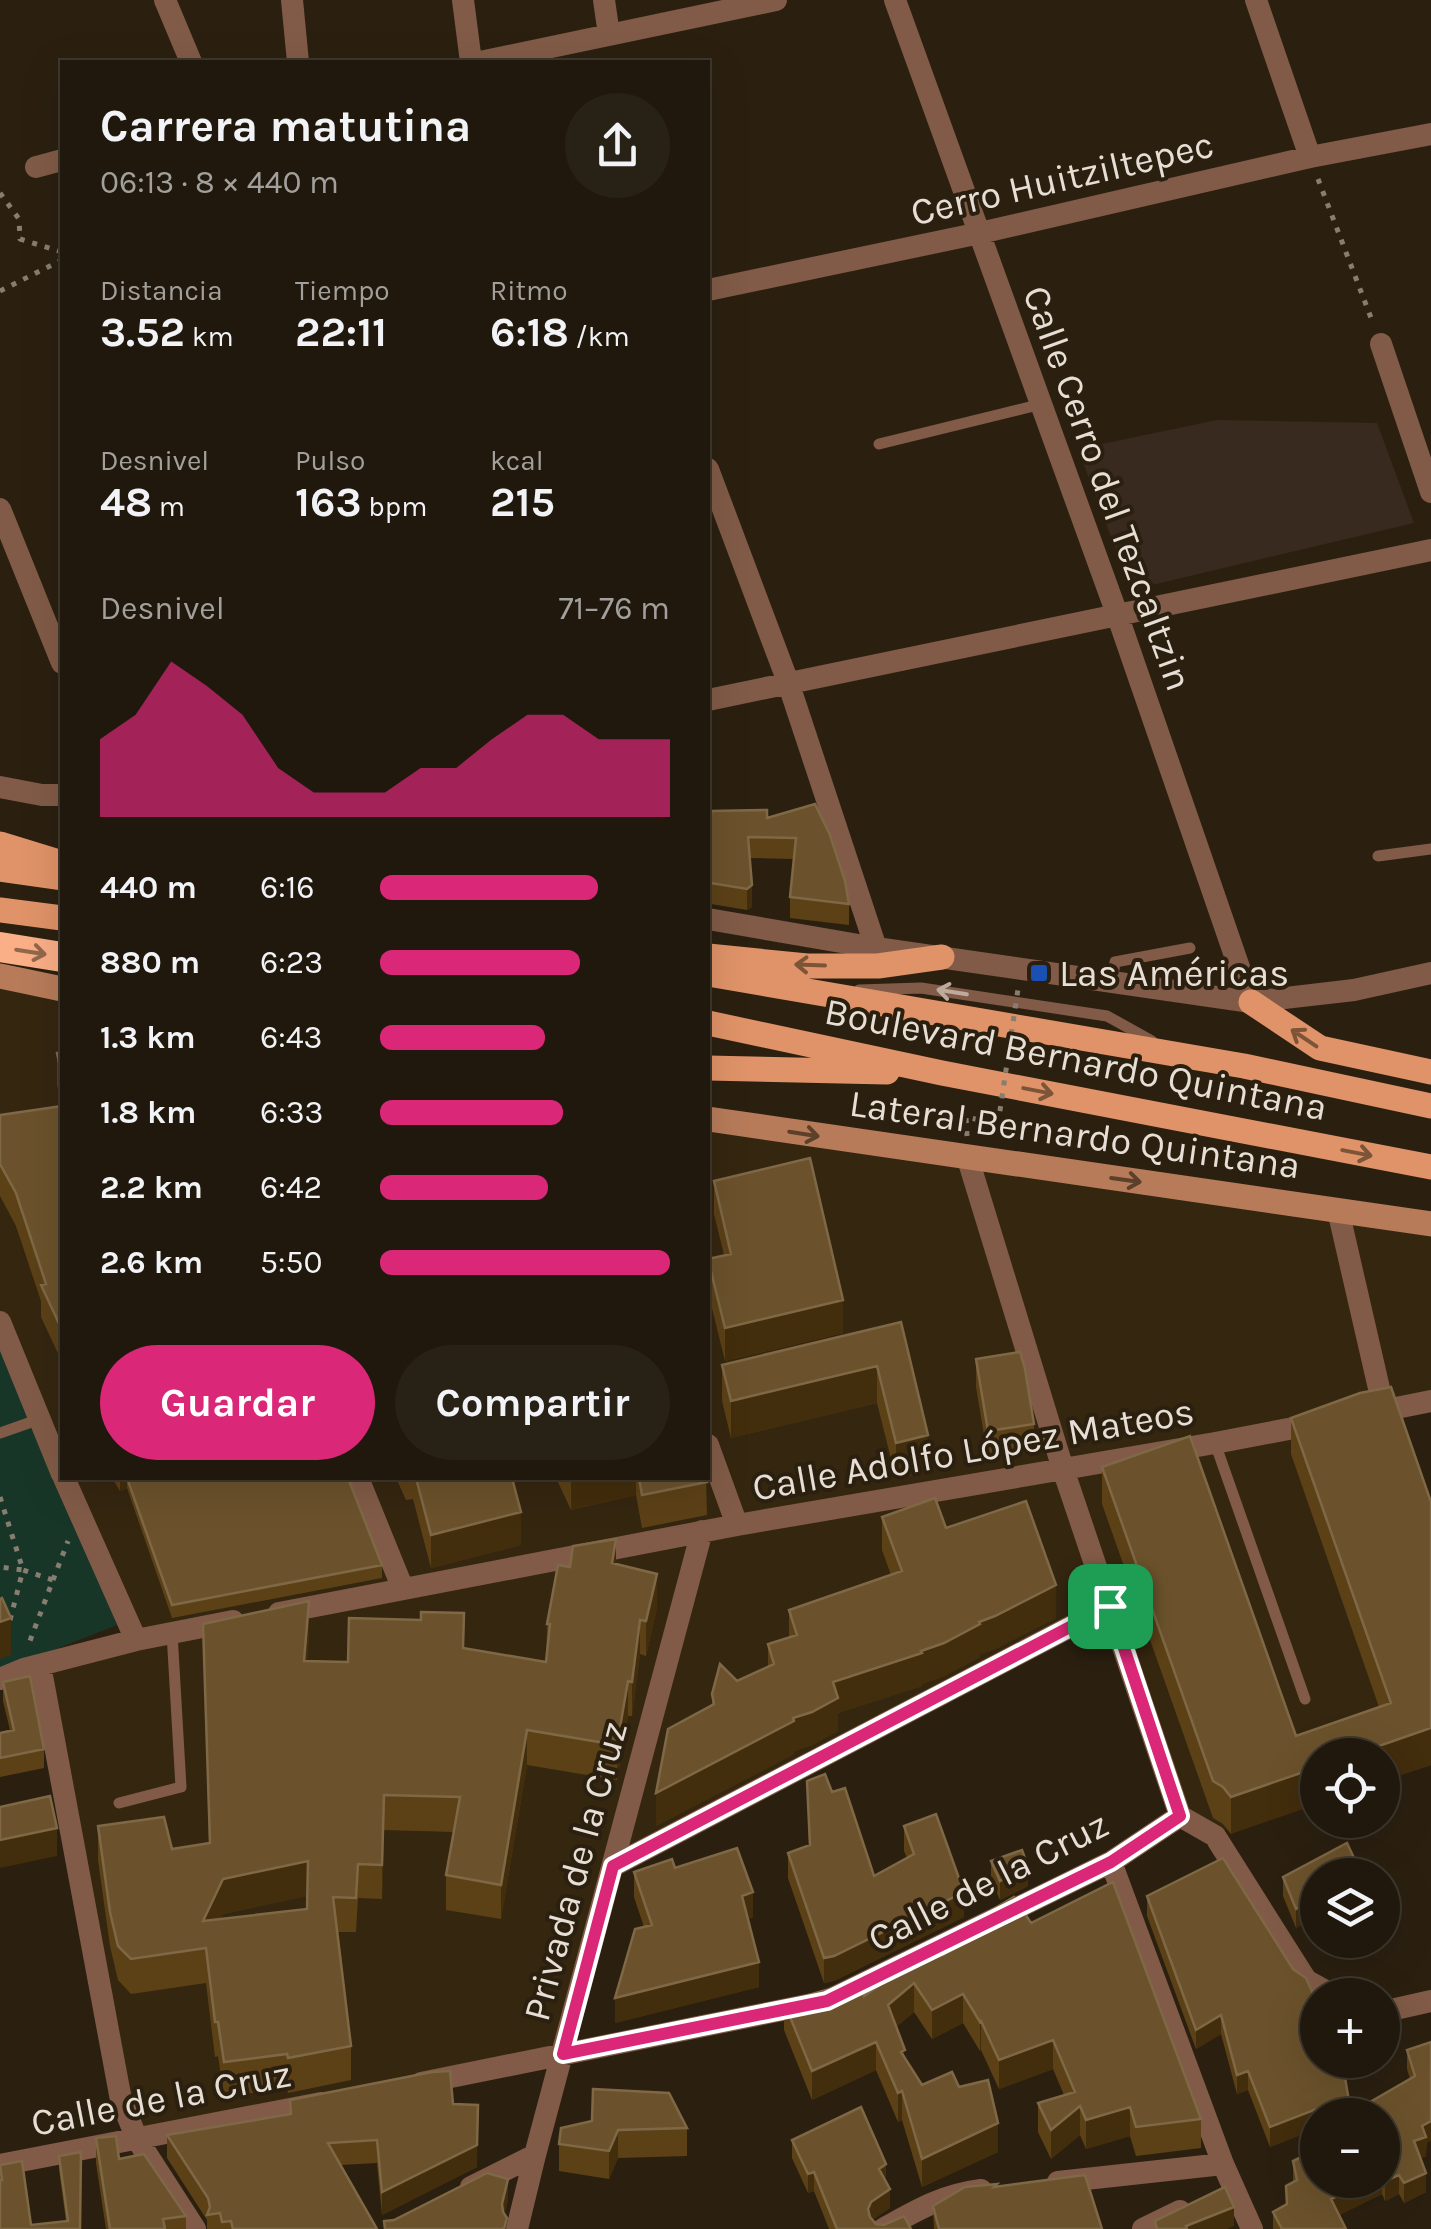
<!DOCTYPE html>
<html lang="es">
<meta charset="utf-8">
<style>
:root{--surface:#20180c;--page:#282115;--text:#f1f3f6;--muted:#a2a09d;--line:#3d372d;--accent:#db2777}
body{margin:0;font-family:Karla,sans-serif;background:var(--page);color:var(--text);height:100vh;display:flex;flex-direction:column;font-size:38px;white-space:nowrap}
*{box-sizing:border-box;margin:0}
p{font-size:32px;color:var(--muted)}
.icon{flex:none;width:55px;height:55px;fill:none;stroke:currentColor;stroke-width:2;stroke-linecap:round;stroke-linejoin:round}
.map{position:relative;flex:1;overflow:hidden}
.drawer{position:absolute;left:60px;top:60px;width:650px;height:1420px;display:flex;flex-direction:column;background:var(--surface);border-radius:0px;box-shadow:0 10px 40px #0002,0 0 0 2px var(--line)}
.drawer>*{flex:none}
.fabs{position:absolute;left:1300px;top:1738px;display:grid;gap:20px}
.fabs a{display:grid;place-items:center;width:100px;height:100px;border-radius:50%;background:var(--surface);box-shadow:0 10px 40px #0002,0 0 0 2px var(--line);font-size:50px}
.pin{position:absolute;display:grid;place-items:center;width:85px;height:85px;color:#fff;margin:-42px;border-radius:20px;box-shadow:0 5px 15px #0006}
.round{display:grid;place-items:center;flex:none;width:105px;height:105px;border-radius:52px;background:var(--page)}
.summary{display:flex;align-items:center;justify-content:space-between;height:170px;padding:0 40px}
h1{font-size:45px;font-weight:700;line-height:75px}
.figures{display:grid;grid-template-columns:repeat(3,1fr);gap:15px;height:170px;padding:10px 40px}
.figures div{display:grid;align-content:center}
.figures b{font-size:42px;font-weight:700}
.figures small{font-size:28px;font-weight:400}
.figures p{font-size:28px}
.chart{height:280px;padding:20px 40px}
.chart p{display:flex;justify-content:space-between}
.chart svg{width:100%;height:180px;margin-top:10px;fill:var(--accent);opacity:.7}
.button{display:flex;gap:20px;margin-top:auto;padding:20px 40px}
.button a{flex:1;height:115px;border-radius:60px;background:var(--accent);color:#fff;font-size:40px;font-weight:700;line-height:115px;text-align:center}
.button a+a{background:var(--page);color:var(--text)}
ul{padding:0 40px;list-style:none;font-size:32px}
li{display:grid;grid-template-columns:160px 120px 1fr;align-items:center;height:75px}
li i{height:25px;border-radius:12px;background:var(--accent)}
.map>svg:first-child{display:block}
.built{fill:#352610}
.education{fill:#382a1e}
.green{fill:#183627}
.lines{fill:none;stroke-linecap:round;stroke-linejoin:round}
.path{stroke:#877e71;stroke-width:5;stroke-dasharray:5 8;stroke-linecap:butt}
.lane{stroke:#815b47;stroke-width:11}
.street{stroke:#815b47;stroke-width:22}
.secondary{stroke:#b77b5a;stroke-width:25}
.primary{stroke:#e09368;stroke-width:25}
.highway{stroke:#faaf87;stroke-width:30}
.path-bridge{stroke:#877e71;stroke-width:5;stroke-dasharray:5 8;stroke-linecap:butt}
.wall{fill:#5c4117;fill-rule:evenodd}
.shaded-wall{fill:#422d0c}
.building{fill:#6b522c;stroke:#7f6846;stroke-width:2.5;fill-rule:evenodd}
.oneway{stroke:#92684c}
.oneway2{stroke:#7c5438}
.oneway3{stroke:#beaa9c}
.oneway4{stroke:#5c402a}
.route-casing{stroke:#fff;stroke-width:20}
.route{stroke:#db2777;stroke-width:12}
.transit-dot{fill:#1a4fb4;stroke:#2b2010;stroke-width:4}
.labels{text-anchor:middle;stroke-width:8;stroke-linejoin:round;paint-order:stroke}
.street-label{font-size:38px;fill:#e7dfd5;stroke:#2b2010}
.poi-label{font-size:38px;fill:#e7dfd5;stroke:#2b2010;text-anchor:start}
</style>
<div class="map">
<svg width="1431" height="2229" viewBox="0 0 1431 2229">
<rect width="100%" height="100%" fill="#2b2010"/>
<path class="built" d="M0 976 62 989V1474L0 1322Z
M708 1119 1431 1224V1401L1385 1410 1382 1755H1318L1302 1787 1215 1836 1180 1816 1110 1607 613 1866 563 2054 137 2139 40 1665 136 1639 64 1478H708Z"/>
<path class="education" d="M1217 420 1377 423 1414 523 1131 590 1078 449Z"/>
<path class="green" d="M0 1309 117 1625 0 1671Z"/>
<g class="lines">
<path class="path" d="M1318 179 1373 323
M0 193 19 219 20 239 62 252
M0 291 62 260
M967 1136 966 1117 998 1124
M0 1497 23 1570 0 1567
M53 1580 68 1541
M10 1620 23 1570 53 1580 28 1646"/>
<path class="lane" d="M879 444 1042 404
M1378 856 1431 849
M1112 983 1115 962 1190 948
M859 990 921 988 1107 1016 1152 1041
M0 1433 40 1419
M1215 1443 1305 1699
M119 1803 181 1787 172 1633"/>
<path class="street" d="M165 0 191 62
M292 0 298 62
M463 0 471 62
M604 0 609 35
M895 0 1117 614 1251 1002
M1256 0 1310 157
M480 62 776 0
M36 167 62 160
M708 290 980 233 1310 157 1431 134
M1381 344 1431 492
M708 469 788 682 876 948
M0 509 62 663
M708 700 1431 550
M0 787 42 795H62
M708 919 876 948 1251 1002 1354 990 1431 973
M968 1159 1063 1469 1180 1816
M1338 1210 1384 1410
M0 1322 62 1474
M1371 1413 1431 1401
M708 1445 737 1525
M64 1478 136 1640
M358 1478 403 1589
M279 1613 737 1525 1215 1443 1320 1423
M40 1665 121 2100 137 2139 195 2229
M0 1679 24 1669 136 1640 233 1621
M1180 1816 1215 1836 1306 1980 1333 1995
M1111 1862 1223 2164 1252 2229
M613 1866 1110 1606
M1382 2012 1431 2001
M421 2083 827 2001 1111 1862 1180 1816
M0 2165 321 2103
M1058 2182 1223 2164
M471 2187 535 2155
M517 2229 535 2155 702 1531
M883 2229C917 2210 942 2195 981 2190
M1143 2229 1180 2211"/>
<path class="secondary" d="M0 976 62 989
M708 1119 1431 1224"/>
<path class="primary" d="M0 844 62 863
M0 869 62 878
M0 910 62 918
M708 956 807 966H878L942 957
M708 974 1244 1066 1431 1106
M1251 1002 1320 1048 1431 1072
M708 1023 942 1073 1431 1167
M708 1068 887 1072"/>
<path class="highway" d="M0 947 62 957"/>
<path class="path-bridge" d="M998 1124 1018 989"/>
</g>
<path class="wall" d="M815 804 849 904V925L790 918V897L794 859 750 858 752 907 747 910 711 904 708 905V813L767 818Z
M62 1052V1362L41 1317V1301L16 1226 0 1196V1115L62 1106 57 1085V1053Z
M714 1181 843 1333 725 1361 708 1292V1259L724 1255 714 1214Z
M901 1322 928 1472 896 1479 877 1403 731 1438 722 1401V1365Z
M976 1359 1034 1424V1451L988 1459 976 1387Z
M1291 1418 1431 1502V1765L1382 1781V1755L1231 1834 1223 1824 1213 1818 1102 1504V1467L1296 1736 1379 1707 1291 1454Z
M112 1478H348L382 1565V1578L172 1618 127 1488 120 1491Z
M396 1478H520L512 1479 521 1545 431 1568 413 1499 406 1500Z
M556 1478H706L707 1515 642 1528 636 1495 571 1510Z
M882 1517 946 1528 1056 1618 995 1649 980 1654V1657L944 1676 922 1684V1686L838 1713V1731L812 1745 794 1751V1754L656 1826 712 1705V1694L768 1667V1644L789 1638V1610L891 1575 882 1550Z
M616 1564 657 1608 646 1656 640 1654 632 1716H628L617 1780 527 1765 501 1919 446 1910V1875L454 1832 384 1830 382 1899 358 1898 356 1932H337L351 2046V2080L288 2093 287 2089 224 2096 218 2056 215 2057 206 1983 131 1994 118 1980 110 1946 98 1860V1826L172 1849 209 1843 203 1624 309 1636 307 1661 348 1662 464 1648 546 1662 547 1624 570 1567ZM307 1896V1909L220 1919 223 1914Z
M3 1682 44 1749V1768L0 1777V1733L10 1730 3 1701Z
M807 1781 832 1792 874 1876 907 1858 904 1851V1826L964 1917 834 1981 824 1983 788 1878V1853L809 1846Z
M991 1861 1028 1886 1000 1900 991 1880Z
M675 1868 753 1917 748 1919 759 1987 615 2023 644 1927 634 1897V1872Z
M1318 1875V1915L1296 1928 1283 1896V1877Z
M1147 1896 1318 2060H1360V2065L1345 2075 1351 2113 1410 2079 1407 2069V2050L1431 2042 1426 2156 1421 2158 1426 2192 1404 2203 1399 2194 1385 2201 1382 2194 1339 2215 1346 2229H1273V2212L1286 2205V2186L1293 2182V2161L1318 2180H1382V2115H1318V2128L1270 2147 1248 2090 1237 2094 1221 2034 1196 2049 1147 1916Z
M992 1910 1031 1923 1201 2119V2148L1136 2156 1130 2136 1086 2149 1080 2135 1051 2159 1038 2132V2103L1064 2095 1053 2069 999 2089 981 2050 980 2051 963 2023 932 2039 914 2012 896 2027 905 2058 922 2085 959 2087 998 2152 922 2187 902 2120 898 2122 876 2070 812 2100 784 2030V2002L864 1996 943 1955 992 1926Z
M290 2100 453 2104 477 2167 382 2215 377 2163 341 2165 377 2229H207V2220L167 2158V2135L290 2115Z
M561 2128H687V2156L618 2158 609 2179 559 2171V2144Z
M96 2138 186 2216V2229H106L96 2163Z
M792 2140 886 2183 890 2208 872 2220 876 2224 911 2229H829L814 2191 808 2193 792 2158Z
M59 2156 80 2229H0V2165L31 2225 66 2221 59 2170Z
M997 2186 1102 2229H934L933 2206Z"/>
<path class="shaded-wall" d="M711 883V904L708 905V884Z
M752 885V907L747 910V889Z
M843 1300V1333L725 1361V1328Z
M877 1366V1403L731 1438V1401Z
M928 1435V1472L896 1479V1443Z
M120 1478H127V1488L120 1491Z
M571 1478H636V1495L571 1510Z
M521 1512V1545L431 1568V1535Z
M616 1539V1573L612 1563Z
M657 1574V1608L646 1656V1621Z
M1056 1585V1618L995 1649 980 1654V1657L944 1676 922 1684V1686L838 1713V1731L812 1745 794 1751V1754L656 1826V1793L793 1718 833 1682 921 1651Z
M309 1601V1636L304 1695V1661Z
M11 1618V1655L0 1659V1622Z
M640 1620V1654L632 1716V1682Z
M628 1681V1716L617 1780V1745Z
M1431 1728V1765L1382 1781V1755H1353Z
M527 1730V1765L501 1919V1885Z
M1318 1767V1804L1231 1834V1797Z
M384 1795V1830L382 1899V1865Z
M57 1828V1856L0 1868V1840Z
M308 1861V1896L223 1914 206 1949 203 1921 223 1879Z
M1028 1867V1886L1000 1900V1881Z
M753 1892V1917L742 1921V1896Z
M964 1892V1917L834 1981 824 1983V1958Z
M1318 1896V1915L1296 1928V1909Z
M759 1962V1987L615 2023V1998Z
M914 1983V2012L888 2034V2005Z
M963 1994V2023L932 2039V2010Z
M1221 2015V2034L1196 2049V2030Z
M981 2021V2050L980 2051V2022Z
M1053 2040V2069L999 2089V2060Z
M876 2042V2070L812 2100V2071Z
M1342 2060H1360V2065L1342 2077Z
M1248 2071V2090L1237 2094V2075Z
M902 2091V2120L898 2122V2093Z
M478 2105 477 2167 382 2215V2192Z
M1080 2106V2135L1051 2159V2130Z
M1130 2107V2136L1086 2149V2120Z
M1319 2108 1318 2128 1270 2147V2127Z
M1431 2121V2141L1426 2143V2156L1414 2160V2141L1422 2126Z
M998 2123V2152L922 2187V2159Z
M618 2130V2158L609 2179V2151Z
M886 2164V2183L879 2169Z
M814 2172V2191L808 2193V2174Z
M1426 2173V2192L1404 2203V2183Z
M1399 2175V2194L1385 2201V2181Z
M508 2179V2201L502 2226V2204Z
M1371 2180H1382V2194L1331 2219V2199Z
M890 2189V2208L871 2221 868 2209 871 2202Z
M1234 2207V2226L1227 2229H1186V2226Z"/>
<path class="building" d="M815 804 830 835 845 881 849 904 790 897 796 838 748 837 752 885 747 889 711 883 708 884V813H711L710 811 767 810V818Z
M62 1052V1076L57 1053Z
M62 1106V1330L41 1285 46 1284 16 1193 0 1164V1115Z
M810 1158 843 1300 725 1328 708 1259 731 1254 714 1181Z
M901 1322 928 1435 896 1443 877 1366 731 1401 722 1365Z
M1020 1352 1025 1369 1034 1424 988 1431 976 1359Z
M1391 1387 1431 1502V1728L1353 1755H1318V1767L1231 1797 1223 1787 1213 1781 1102 1467 1190 1436 1296 1736 1391 1703 1291 1418 1360 1393Z
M127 1478H348L382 1565 172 1605Z
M416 1478H512L521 1512 431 1535Z
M639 1478H706L707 1482 642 1495Z
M935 1498 946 1528 1026 1501 1056 1585 995 1616 979 1622 980 1624 944 1643 921 1651 922 1653 833 1682 838 1698 812 1712 793 1718 794 1721 656 1793 668 1729 714 1704 712 1694 720 1664 737 1681 774 1664 768 1644 797 1635 789 1610 902 1571 882 1517Z
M616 1539 612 1563 657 1574 646 1621 640 1620 632 1682 628 1681 617 1745 527 1730 501 1885 446 1875 460 1797 384 1795 382 1865 358 1864 356 1898 333 1897 351 2046 288 2058 287 2054 224 2062 218 2022H215L206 1948 131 1959 118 1946 110 1912 98 1826 164 1817 172 1849 210 1843 203 1624 309 1601 304 1661 348 1662 349 1618 421 1620V1612L464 1613 463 1648 546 1662 550 1624H547L558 1565 570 1567 573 1546ZM308 1861 307 1909 203 1921 223 1879Z
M2 1598 11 1618 0 1622V1599Z
M30 1676 44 1749 0 1758V1733L14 1730 3 1682Z
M825 1774 832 1792 845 1788 874 1876 914 1854 904 1826 936 1814 964 1892 834 1956 824 1958 788 1853 810 1845 807 1781Z
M50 1796 57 1828 0 1840V1807Z
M1347 1843 1362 1875H1318V1896L1296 1909 1283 1877Z
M737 1848 753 1892 742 1896 759 1962 615 1998 635 1929 652 1925 634 1872 672 1859 675 1868Z
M1022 1850 1028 1867 1000 1881 991 1861Z
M1223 1858 1293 1969 1306 1978 1318 2005V2060H1342L1351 2113 1415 2076 1407 2050 1431 2042V2121L1422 2126 1426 2137 1414 2141 1426 2173 1404 2183 1399 2175 1385 2181 1382 2175V2115H1322L1319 2108 1270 2127 1248 2071 1237 2075 1221 2015 1196 2030 1147 1896Z
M1113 1882 1201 2119 1136 2127 1130 2107 1086 2120 1080 2106 1051 2130 1038 2103 1075 2092 1053 2040 999 2060 981 2021 980 2022 963 1994 932 2010 914 1983 888 2005 905 2050 901 2052 922 2085 952 2072 959 2087 988 2080 998 2123 922 2159 902 2091 898 2093 876 2042 812 2071 784 2002 826 1990 861 1984 864 1996 937 1946 943 1955 999 1922 992 1910 1014 1897 1031 1923Z
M450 2071 453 2104 478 2105 477 2145 382 2192 377 2140 328 2143 377 2229H233L231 2221 222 2222 220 2213 207 2215 210 2207 208 2198 167 2135 291 2114 290 2100 432 2072Z
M593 2089 669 2093 687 2128 618 2130 609 2151 559 2144 561 2128 592 2121Z
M861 2107 886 2164 879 2169 890 2189 871 2202 868 2209 870 2217 876 2224 884 2225 904 2216 911 2229H837L814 2172 808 2174 792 2140Z
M116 2136 119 2159 144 2154 186 2216 163 2219 165 2229H110L96 2138Z
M1318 2149V2180H1371L1331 2199 1346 2229H1282L1273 2212 1287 2204 1286 2186 1297 2180 1293 2161Z
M81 2152 80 2229H0V2180H2L0 2165 22 2161 31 2225 68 2221 59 2156Z
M487 2173 508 2179 502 2204 503 2212 507 2218 504 2229H385L384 2221 394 2220Z
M1085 2175 1102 2229H939L933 2206 965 2187 997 2184 994 2187Z
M1225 2187 1234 2207 1186 2226 1187 2229H1157L1155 2221Z"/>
<defs><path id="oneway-shaft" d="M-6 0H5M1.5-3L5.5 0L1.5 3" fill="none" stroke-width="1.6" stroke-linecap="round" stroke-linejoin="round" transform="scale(2.5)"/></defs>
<use class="oneway" href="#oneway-shaft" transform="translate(31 952) rotate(9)"/>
<g class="oneway2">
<use href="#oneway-shaft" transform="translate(810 965) rotate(-178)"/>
<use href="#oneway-shaft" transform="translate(1304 1038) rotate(-146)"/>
<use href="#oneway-shaft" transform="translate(1038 1091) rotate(11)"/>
<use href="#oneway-shaft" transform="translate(1357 1153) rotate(11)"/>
</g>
<use class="oneway3" href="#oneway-shaft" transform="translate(952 992) rotate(-171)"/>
<g class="oneway4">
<use href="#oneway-shaft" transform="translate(804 1134) rotate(9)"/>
<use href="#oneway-shaft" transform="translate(1126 1180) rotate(8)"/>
</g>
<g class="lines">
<defs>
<path id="route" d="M1110 1606 1180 1816 1111 1862 827 2001 563 2054 613 1866Z"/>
</defs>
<use href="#route" class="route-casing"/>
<use href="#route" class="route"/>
</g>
<rect class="transit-dot" x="1029" y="963" width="20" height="20" rx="5"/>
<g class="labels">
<g class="street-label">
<text transform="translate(1062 178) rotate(-13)" y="13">Cerro Huitziltepec</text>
<text transform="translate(1108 488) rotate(70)" y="13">Calle Cerro del Tezcaltzin</text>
<text transform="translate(1076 1059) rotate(11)" y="13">Boulevard Bernardo Quintana</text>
<text transform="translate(1075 1134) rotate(8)" y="13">Lateral Bernardo Quintana</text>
<text transform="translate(973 1449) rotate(-10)" y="13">Calle Adolfo López Mateos</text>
<text transform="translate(575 1871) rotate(-75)" y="13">Privada de la Cruz</text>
<text transform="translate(988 1881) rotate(-27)" y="13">Calle de la Cruz</text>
<text transform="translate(161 2098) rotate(-11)" y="13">Calle de la Cruz</text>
</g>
<g class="poi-label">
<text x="1059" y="986">Las Américas</text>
</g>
</g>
</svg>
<div class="fabs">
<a><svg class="icon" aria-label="locate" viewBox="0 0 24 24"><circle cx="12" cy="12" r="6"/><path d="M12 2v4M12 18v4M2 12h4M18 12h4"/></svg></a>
<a><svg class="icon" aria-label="layers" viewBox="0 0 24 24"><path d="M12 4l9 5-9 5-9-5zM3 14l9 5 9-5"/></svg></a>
<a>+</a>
<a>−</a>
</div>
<div class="pin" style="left:1110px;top:1606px;background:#1e9e55"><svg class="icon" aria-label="arrive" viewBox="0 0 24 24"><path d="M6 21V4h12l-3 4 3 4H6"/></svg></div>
<section class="drawer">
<div class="summary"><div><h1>Carrera matutina</h1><p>06:13 · 8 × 440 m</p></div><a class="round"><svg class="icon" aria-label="share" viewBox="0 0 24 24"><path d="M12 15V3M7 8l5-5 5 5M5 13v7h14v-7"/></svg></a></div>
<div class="figures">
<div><p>Distancia</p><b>3.52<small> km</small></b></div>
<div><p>Tiempo</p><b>22:11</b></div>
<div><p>Ritmo</p><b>6:18<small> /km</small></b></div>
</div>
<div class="figures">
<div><p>Desnivel</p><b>48<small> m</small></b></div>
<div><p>Pulso</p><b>163<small> bpm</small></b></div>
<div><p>kcal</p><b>215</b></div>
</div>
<div class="chart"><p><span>Desnivel</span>71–76 m</p>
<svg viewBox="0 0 160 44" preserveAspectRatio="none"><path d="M0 44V25L10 19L20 6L30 12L40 19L50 32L60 38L70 38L80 38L90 32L100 32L110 25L120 19L130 19L140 25L150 25L160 25V44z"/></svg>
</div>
<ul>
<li><b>440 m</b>6:16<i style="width:75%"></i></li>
<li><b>880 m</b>6:23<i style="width:69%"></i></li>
<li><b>1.3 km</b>6:43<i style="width:57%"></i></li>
<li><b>1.8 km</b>6:33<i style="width:63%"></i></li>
<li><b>2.2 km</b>6:42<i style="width:58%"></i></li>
<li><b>2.6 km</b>5:50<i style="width:100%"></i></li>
</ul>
<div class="button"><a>Guardar</a><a>Compartir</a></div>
</section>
</div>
